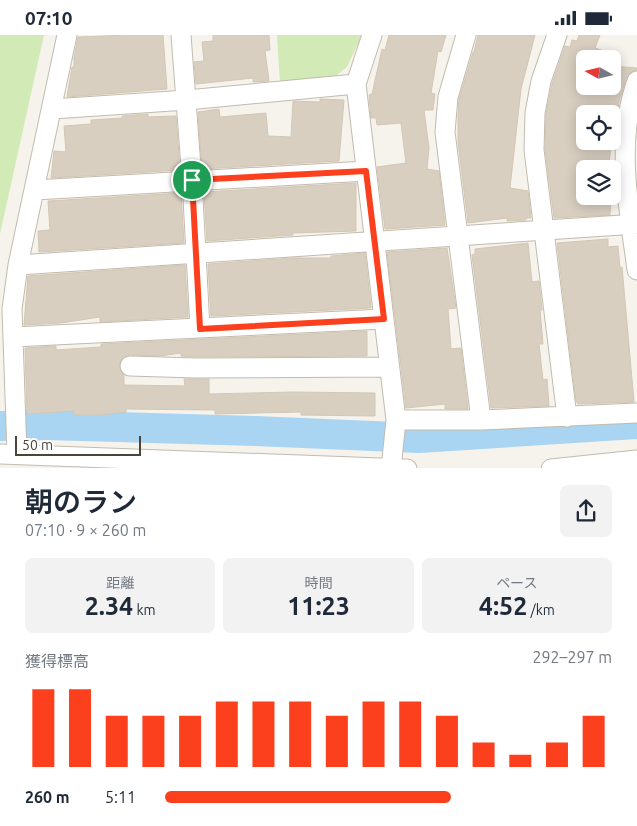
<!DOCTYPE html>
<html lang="ja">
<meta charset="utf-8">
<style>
:root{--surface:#fff;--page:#f2f2f3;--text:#1f2937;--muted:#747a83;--accent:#fc3f1d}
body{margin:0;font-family:Ubuntu,"Noto Sans JP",sans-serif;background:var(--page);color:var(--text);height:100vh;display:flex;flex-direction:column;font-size:19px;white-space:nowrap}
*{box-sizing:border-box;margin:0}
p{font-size:16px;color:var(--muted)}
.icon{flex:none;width:28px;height:28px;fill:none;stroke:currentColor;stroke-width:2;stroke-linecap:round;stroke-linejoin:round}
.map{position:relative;height:433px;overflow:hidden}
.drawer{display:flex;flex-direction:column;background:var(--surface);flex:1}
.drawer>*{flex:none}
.needle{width:32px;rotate:278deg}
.controls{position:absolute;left:576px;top:15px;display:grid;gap:10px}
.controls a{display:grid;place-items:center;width:45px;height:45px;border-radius:8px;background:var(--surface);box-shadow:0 2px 12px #0003;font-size:25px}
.scale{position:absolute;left:15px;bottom:12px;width:126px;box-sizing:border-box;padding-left:5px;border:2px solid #4b4439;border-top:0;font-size:14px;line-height:18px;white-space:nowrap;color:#4b4439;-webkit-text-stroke:4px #fff;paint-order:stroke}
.pin{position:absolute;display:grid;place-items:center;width:42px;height:42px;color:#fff;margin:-21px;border:2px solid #fff;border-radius:50%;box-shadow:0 1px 5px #0007}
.round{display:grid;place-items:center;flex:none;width:52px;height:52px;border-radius:8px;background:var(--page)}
.headline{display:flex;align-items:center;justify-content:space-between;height:85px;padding:0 25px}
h1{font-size:28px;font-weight:600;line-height:38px}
.metrics{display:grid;grid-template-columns:repeat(3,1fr);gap:8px;height:85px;padding:5px 25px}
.metrics div{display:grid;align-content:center;border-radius:8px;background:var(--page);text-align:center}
.metrics b{font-size:25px;font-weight:600}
.metrics small{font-size:14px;font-weight:400}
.metrics p{font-size:14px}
.chart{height:140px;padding:10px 25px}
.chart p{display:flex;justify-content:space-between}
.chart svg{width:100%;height:90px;margin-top:5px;stroke:var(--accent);stroke-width:6}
ul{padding:0 25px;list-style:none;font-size:16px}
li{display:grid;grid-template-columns:80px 60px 1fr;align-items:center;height:38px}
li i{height:12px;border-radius:6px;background:var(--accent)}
.status{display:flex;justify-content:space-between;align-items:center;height:35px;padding:0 25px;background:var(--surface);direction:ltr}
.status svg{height:14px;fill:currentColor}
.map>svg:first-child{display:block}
.green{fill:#d2eab5}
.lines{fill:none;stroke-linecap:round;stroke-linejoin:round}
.river{stroke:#a9d4f2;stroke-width:30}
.building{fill:#d8cfc1;stroke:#d3c7b4}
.minor-casing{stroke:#c2bbae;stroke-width:21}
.minor{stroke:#fff;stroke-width:19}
.route-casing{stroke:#fff;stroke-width:10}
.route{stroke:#fc3f1d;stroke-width:6}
</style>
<div class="status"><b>07:10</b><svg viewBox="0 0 49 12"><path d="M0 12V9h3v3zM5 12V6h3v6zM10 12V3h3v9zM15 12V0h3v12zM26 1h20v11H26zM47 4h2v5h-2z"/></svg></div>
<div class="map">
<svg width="637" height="434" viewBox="0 0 637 434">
<rect width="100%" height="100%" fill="#f6f3ec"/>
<path class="green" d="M0 0H44L0 199Z
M277 0H362L347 32 333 43 280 48Z"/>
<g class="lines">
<path class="river" d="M0 391 47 390 256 396 419 403 637 389"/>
</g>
<path class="building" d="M129 0H163L167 54 67 62 72 32H74V23L78 2Z
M213 0H269L270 15 265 16 269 46 253 47V43L196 49 194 27 204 26 202 7 213 6Z
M389 0H446L441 17 438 16 431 58 435 59 433 75H424L429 113 427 134 439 136 445 190 385 194 377 132 406 128 401 88 377 90 376 83H371L369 60 372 59 382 14 385 15Z
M478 0H535L521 54 510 153 528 156 531 183H526V185L507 186V183L468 188 458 107V79L459 64 473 17H474Z
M579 0H600L595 13 619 21V24H585V51H612V31L637 33V35L630 38 626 43 619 67 615 103 612 102V79H585V106H612L608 134H585V161H611L610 180 554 183 545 114 546 79 552 49 565 11 570 12 572 5 577 6Z
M320 64 344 65 339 126 202 134 198 77 219 74 220 82 266 78 268 101 291 102 293 66 320 67Z
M148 79V82L176 81 180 135 51 143 54 116 66 117 64 91 91 89V85L122 83V81Z
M356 148V196L293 198V200L207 206 204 157Z
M181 158 184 208 39 217 38 196 50 195 48 166Z
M608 204V212L618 211 620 233 622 232 634 367 578 369 576 366 557 208Z
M528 208 532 247 539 246 542 275H540L543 309H539L543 345 547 344 549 371 491 373 472 220 475 219V214Z
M447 213 456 273 448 274 451 314 461 313 468 374H445V369L406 373 387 217Z
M365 218 371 273 211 281 208 229 294 223H331V221Z
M185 230 188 282 100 287V282L61 288 24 290 28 241Z
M367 296V321L195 322 181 321V318L160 321 130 320 121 325 119 331 124 340V350L185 351 184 344H209V359L293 357 375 358V381L301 380V377L215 379V375L126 374V377L100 380H74V376L27 379 25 313 56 311V315L101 312V309Z"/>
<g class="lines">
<defs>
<path id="minor" d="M181 0 192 145 200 293
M372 0 356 49 396 385 391 434
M466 0 448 62 445 97 481 385
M557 0 541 46 535 78 534 115 567 382
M637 46C615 108 629 172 637 235
M52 74 187 65 356 49
M35 155 366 136
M18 230 637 189
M13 302 384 284
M130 331 195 333 389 332
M396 385H481L637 378
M0 419 407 434
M17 419 12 274 18 230 67 0
M551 434 637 425"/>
</defs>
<use href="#minor" class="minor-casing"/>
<use href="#minor" class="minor"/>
</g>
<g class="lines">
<defs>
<path id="route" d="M366 136 384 284 200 294 192 145Z"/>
</defs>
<use href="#route" class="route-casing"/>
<use href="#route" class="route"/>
</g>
</svg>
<div class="controls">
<a><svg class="needle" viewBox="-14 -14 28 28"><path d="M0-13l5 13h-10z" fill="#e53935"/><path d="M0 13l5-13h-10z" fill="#747a83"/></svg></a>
<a><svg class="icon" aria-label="locate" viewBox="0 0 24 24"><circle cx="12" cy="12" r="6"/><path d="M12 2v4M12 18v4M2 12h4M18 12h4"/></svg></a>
<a><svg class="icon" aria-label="layers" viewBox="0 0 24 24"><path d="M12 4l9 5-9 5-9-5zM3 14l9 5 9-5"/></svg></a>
</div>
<div class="scale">50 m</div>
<div class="pin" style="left:192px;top:145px;background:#1e9e55"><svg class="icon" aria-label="arrive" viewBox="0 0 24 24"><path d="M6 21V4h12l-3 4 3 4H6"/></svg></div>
</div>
<section class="drawer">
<div class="headline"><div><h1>朝のラン</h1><p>07:10 · 9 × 260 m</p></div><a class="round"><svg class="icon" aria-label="share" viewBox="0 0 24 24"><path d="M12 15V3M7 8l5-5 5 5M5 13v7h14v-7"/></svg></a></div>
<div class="metrics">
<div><p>距離</p><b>2.34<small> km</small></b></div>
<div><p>時間</p><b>11:23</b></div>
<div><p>ペース</p><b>4:52<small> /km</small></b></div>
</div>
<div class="chart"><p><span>獲得標高</span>292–297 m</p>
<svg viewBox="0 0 160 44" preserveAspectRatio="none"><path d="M5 44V6M15 44V6M25 44V19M35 44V19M45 44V19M55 44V12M65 44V12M75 44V12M85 44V19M95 44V12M105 44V12M115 44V19M125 44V32M135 44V38M145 44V32M155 44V19"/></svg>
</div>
<ul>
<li><b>260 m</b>5:11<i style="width:64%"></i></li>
</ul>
</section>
